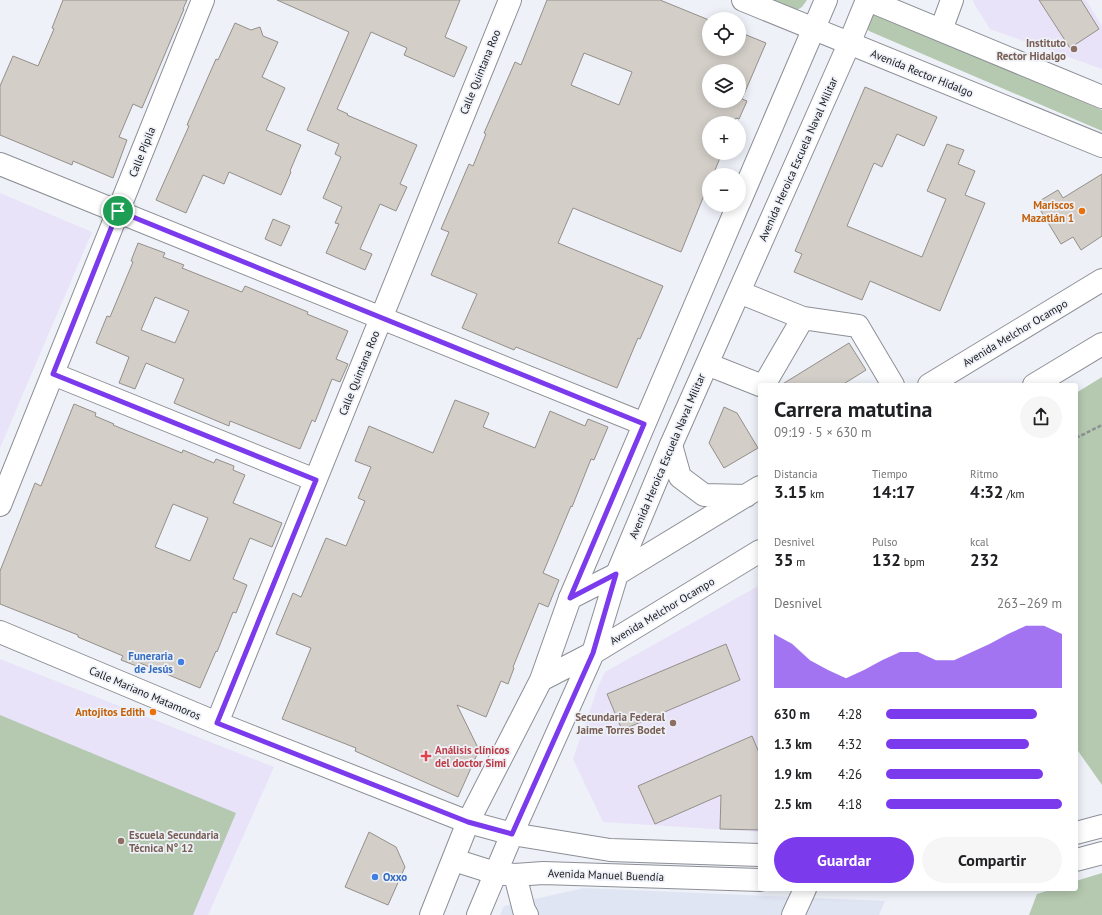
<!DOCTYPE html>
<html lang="es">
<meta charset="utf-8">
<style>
:root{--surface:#fff;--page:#f6f6f6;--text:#202124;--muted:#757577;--accent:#7c3aed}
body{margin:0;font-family:"PT Sans",sans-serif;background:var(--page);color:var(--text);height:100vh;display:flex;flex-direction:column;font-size:15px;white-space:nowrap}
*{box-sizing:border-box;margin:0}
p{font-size:13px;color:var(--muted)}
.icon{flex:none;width:22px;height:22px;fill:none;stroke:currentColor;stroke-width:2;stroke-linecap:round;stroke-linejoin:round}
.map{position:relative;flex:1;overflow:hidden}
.details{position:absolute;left:758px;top:383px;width:320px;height:508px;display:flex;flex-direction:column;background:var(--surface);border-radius:4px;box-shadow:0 2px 10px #0003}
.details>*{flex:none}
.controls{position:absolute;left:702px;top:12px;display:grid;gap:8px}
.controls a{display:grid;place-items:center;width:44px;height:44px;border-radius:50%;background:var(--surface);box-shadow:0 2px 10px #0003;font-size:20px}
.pin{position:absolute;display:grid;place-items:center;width:34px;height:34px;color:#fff;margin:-17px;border:2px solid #fff;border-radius:50%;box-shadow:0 1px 4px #0007}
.round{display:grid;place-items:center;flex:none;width:42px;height:42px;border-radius:21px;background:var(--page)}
.headline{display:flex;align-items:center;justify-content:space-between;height:68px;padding:0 16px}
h1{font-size:22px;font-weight:600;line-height:30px}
.figures{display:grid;grid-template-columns:repeat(3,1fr);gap:6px;height:68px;padding:4px 16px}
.figures div{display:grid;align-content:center}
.figures b{font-size:17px;font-weight:600}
.figures small{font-size:11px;font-weight:400}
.figures p{font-size:11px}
.chart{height:112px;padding:8px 16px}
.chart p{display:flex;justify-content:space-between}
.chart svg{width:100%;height:72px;margin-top:4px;fill:var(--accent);opacity:.7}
.primary-button{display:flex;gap:8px;margin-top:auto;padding:8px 16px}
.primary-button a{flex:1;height:46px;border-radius:24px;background:var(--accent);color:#fff;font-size:16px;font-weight:600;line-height:46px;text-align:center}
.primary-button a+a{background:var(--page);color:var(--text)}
ul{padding:0 16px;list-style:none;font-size:13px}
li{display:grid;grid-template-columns:64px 48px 1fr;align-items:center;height:30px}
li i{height:10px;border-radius:5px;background:var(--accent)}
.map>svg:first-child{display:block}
.built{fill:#e0e5f4}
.education{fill:#e8e3f9}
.green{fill:#b4c9af}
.building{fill:#d3cec8;stroke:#948f89;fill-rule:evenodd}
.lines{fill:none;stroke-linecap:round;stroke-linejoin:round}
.minor-casing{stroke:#8d8f96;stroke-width:24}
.major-casing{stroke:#8d8f96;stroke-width:24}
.path{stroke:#8e9096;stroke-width:2.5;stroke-dasharray:4 2;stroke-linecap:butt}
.minor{stroke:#fff;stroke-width:22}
.major{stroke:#fff;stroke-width:22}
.route-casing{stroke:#fff;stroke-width:8}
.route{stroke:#7c3aed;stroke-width:5}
.education-dot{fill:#8d6e63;stroke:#eef1f8;stroke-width:1.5}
.food-dot{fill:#e8710a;stroke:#eef1f8;stroke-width:1.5}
.shop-dot{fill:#3f7fe0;stroke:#eef1f8;stroke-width:1.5}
.health-dot{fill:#e0444e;stroke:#eef1f8;stroke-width:1.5}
.labels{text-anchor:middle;stroke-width:3.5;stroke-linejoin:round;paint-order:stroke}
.education-label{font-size:11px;font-weight:bold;fill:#785e54;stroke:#eef1f8;text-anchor:end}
.street-label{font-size:11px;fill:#16171a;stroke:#eef1f8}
.food-label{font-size:11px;font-weight:bold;fill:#c56008;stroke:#eef1f8;text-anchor:end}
.shop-label{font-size:11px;font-weight:bold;fill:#366cbe;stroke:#eef1f8;text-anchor:end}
.health-label{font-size:11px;font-weight:bold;fill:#be3a42;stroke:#eef1f8;text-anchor:start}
</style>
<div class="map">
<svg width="1102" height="915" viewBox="0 0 1102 915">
<rect width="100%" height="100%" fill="#eef1f8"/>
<path class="built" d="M584 888 885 901 879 915H500L504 906Z"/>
<path class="education" d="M973 0H1086L1102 26V69L990 29 973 2Z
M0 193 92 232 0 448Z
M760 585V832L603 822 573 759 598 687 605 672Z
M0 659 274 767 208 915H0Z"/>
<path class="green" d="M773 0H807L802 7 797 10Z
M877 13 1102 110V131L869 31 866 26 873 14Z
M1102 377V785L1076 748V393Z
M0 715 236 813 193 915H0Z
M1102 873V915H1029L1037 894 1053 889H1076V881Z"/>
<path class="building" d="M63 0H187L183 9H184L142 108 133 104 119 137 127 140 113 178 73 161 72 165 0 135V86L13 56 38 66 54 29 52 28Z
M277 0H460L445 37 467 47 454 77 404 55 407 48 371 32 337 109 348 114 347 115 417 145 400 184 407 187 396 211 380 204 360 249 372 254 365 270 326 253 339 224 335 223 342 207 323 198 341 157 335 154 339 144 307 130 349 32Z
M547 0H660L709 20V49H739V32L766 43 742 99 747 101 739 119 736 118 734 123H709V153H722L713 175H709V183L681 252 573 208 558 243 663 286 640 339 638 338 617 388 516 347 514 350 462 328 477 294 431 275 449 232 441 229 457 192 469 164 473 166 486 134 484 133 515 62 521 65ZM584 53 632 72 619 105 571 85ZM709 71H739V101H709Z
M1039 0H1081L1099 29 1070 48Z
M235 23 251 30 260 27 263 36 278 42 262 77 285 88 266 130 301 145 290 171 291 172 281 195 229 172 224 184 203 175 186 213 156 200 189 126 187 125 216 59 218 60Z
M865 87 937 117 924 146 897 134 882 167 874 163 847 226 922 257 946 199 927 191 947 144 964 150 958 164 975 171 965 195 985 203 940 311 870 281 862 300 794 272 802 254 795 251Z
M1102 174V236L1081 250 1073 237 1061 244 1036 203 1058 190 1063 198Z
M273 219 290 226 281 246 265 239Z
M138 243 165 253 163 257 184 265 182 268 242 292 245 286 308 312 307 314 348 331 336 359 348 364 340 382 332 379 315 422 312 420 300 449 230 421 229 426 174 403 184 379 146 363 135 389 119 383 129 357 96 343 107 316 110 317 133 262 131 261ZM155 297 189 311 175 343 141 330Z
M849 343 866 370 842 385H781Z
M455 400 489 413 483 427 535 448 550 411 585 426 588 419 608 427 594 460 591 459 572 507 571 506 543 573 559 580 548 607 539 603 513 667 514 668 508 684 501 681 486 717 457 705 479 750 458 797 355 751 356 748 282 719 311 648 276 634 293 593 301 597 326 538 346 546 365 501 358 498 371 467 355 461 369 426 433 453Z
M74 404 96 413 95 416 114 424 113 425 182 453 183 450 214 463 216 459 234 466 233 470 245 475 233 503 282 523 272 547 250 538 233 579 247 585 236 613 233 612 217 652 216 651 200 688 140 663 139 667 121 660 123 656 78 637V635L0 604V571L35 483 41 486ZM173 504 208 518 190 561 155 547Z
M724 407 737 413 758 448 724 468 709 443Z
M726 644 740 680 622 730 607 694Z
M752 736 760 755V830L720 829 721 795 655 824 638 786Z
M369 832 396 847 405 867 388 905 345 887Z"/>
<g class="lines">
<defs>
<path id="minor" d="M743 0 1102 146
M868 0 1102 97
M941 30 952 0
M0 164 644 424
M739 203 826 0
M739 292 803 318 858 326 893 385
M707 364 760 385
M53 374 315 480
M764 385 803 318
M0 505 203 0
M617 574 671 445 849 44 867 0
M570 598 738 205
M0 632 217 723 468 822 512 834 610 850 760 855
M217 723 510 0
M1076 833 1102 826
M454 860 495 873 515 875 543 873 760 880
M1076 860 1102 853
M515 875 524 910 527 915
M793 915 805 889"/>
<path id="major" d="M929 385 1102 280
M1034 385 1102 344
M671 445 680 477 704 495 746 496
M541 680 593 653 760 551
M431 915 468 822 541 680 570 598 617 574 760 487
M478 915 512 834 593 653 617 574"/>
</defs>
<use href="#minor" class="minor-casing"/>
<use href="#major" class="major-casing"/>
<path class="path" d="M1076 438 1102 425"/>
<use href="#minor" class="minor"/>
<use href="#major" class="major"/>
</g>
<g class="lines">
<defs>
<path id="route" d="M118 211 644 424 570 598 616 574 593 653 512 834 468 822 217 723 316 480 53 374Z"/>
</defs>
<use href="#route" class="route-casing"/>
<use href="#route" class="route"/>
</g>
<g class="education-dot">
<circle cx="1074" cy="49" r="4"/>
<circle cx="673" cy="723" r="4"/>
<circle cx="121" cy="841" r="4"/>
</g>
<g class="food-dot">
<circle cx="1082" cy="211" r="4"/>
<circle cx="153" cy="712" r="4"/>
</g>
<g class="shop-dot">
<circle cx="181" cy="662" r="4"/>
<circle cx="375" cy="877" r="4"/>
</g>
<path class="health-dot" d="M424 750h4v4h4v4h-4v4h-4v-4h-4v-4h4z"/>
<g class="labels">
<g class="education-label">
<text x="1066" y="47">Instituto<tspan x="1066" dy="13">Rector Hidalgo</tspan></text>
<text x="665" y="721">Secundaria Federal<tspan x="665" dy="13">Jaime Torres Bodet</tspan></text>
<text x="129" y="839" text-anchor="start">Escuela Secundaria<tspan x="129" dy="13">Técnica N° 12</tspan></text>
</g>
<g class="street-label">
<text transform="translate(480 72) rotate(-68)" y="4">Calle Quintana Roo</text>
<text transform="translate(922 73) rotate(22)" y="4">Avenida Rector Hidalgo</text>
<text transform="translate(142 152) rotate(-68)" y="4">Calle Pípila</text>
<text transform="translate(798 159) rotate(-66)" y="4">Avenida Heroica Escuela Naval Militar</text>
<text transform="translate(1015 333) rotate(-31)" y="4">Avenida Melchor Ocampo</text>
<text transform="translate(359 373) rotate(-68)" y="4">Calle Quintana Roo</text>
<text transform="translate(667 456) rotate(-67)" y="4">Avenida Heroica Escuela Naval Militar</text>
<text transform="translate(662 611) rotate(-31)" y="4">Avenida Melchor Ocampo</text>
<text transform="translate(145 693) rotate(23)" y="4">Calle Mariano Matamoros</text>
<text transform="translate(606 875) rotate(2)" y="4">Avenida Manuel Buendía</text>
</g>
<g class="food-label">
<text x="1074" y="209">Mariscos<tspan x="1074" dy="13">Mazatlán 1</tspan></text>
<text x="145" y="716">Antojitos Edith</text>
</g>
<g class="shop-label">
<text x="173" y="660">Funeraria<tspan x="173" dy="13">de Jesús</tspan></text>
<text x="383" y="881" text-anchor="start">Oxxo</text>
</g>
<g class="health-label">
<text x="435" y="754">Análisis clínicos<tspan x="435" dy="13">del doctor Simi</tspan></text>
</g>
</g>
</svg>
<div class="controls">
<a><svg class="icon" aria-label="locate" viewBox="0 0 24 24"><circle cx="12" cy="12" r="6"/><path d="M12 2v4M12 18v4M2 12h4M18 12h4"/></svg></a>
<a><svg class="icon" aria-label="layers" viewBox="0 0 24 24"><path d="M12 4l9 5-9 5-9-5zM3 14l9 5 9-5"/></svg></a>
<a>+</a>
<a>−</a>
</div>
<div class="pin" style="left:118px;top:211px;background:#1e9e55"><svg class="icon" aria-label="arrive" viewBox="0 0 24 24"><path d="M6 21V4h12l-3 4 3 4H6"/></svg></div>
<section class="details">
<div class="headline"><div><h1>Carrera matutina</h1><p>09:19 · 5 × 630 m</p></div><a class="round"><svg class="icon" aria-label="share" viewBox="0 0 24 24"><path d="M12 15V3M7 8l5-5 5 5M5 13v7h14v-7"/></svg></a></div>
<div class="figures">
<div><p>Distancia</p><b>3.15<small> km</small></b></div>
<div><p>Tiempo</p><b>14:17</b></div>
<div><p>Ritmo</p><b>4:32<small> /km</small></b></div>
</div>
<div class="figures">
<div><p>Desnivel</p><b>35<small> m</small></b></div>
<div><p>Pulso</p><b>132<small> bpm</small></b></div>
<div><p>kcal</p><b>232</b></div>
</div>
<div class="chart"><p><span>Desnivel</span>263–269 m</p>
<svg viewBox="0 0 160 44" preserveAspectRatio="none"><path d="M0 44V11L10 17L20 27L30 33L40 38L50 33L60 27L70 22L80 22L90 27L100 27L110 22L120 17L130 11L140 6L150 6L160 11V44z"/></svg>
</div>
<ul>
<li><b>630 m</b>4:28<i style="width:86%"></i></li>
<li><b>1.3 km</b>4:32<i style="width:81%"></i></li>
<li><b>1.9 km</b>4:26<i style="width:89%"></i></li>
<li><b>2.5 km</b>4:18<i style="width:100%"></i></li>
</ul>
<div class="primary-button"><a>Guardar</a><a>Compartir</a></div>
</section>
</div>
